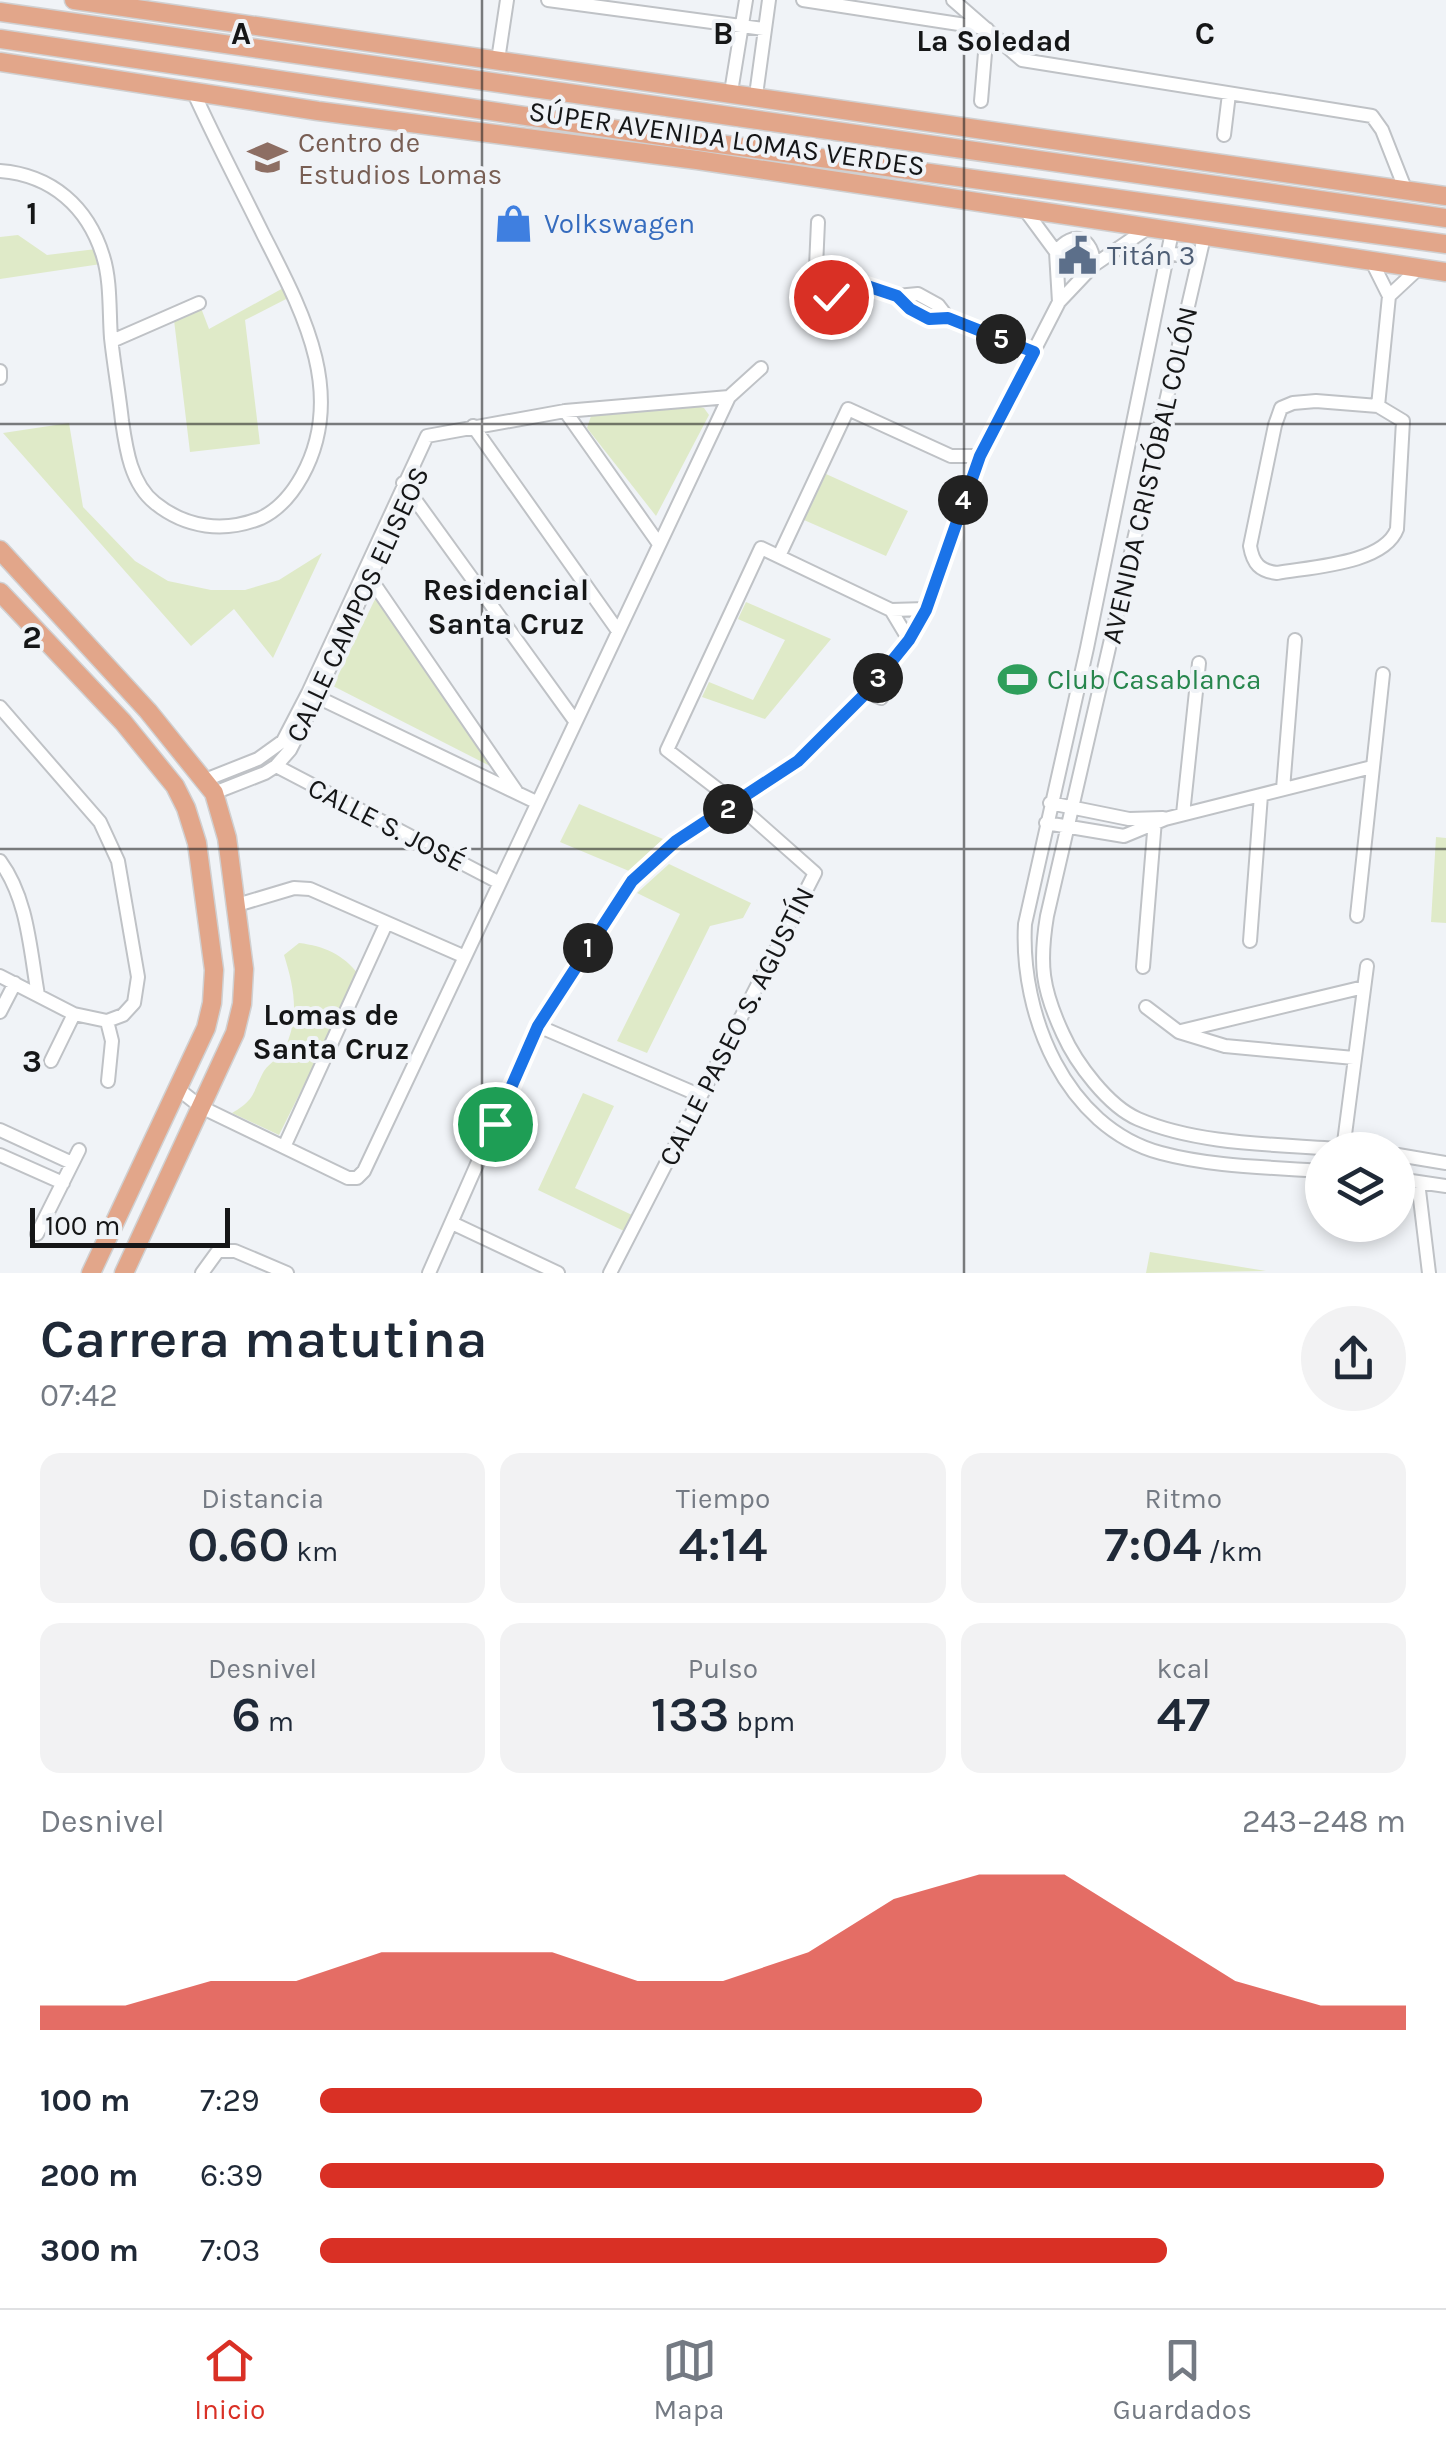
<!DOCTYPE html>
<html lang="es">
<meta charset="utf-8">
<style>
:root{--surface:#fff;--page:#f2f2f3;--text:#1f2937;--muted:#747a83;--line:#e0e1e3;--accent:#d93025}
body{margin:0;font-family:Karla,sans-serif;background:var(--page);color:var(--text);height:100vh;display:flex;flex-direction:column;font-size:38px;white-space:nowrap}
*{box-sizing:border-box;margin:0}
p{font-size:32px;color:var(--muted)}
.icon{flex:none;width:55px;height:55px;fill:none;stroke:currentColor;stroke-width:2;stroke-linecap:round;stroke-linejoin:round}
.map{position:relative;height:1273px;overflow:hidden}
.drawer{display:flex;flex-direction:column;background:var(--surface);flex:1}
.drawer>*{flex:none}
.buttons{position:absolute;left:1305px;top:1132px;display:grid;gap:20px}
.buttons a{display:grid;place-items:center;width:110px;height:110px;border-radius:50%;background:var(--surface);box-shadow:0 5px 15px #0003;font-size:50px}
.scale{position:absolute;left:30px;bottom:25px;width:200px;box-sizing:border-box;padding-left:10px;border:5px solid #151617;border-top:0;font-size:28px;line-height:35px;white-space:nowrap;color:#151617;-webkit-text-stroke:8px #f0f3f7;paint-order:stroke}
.pin{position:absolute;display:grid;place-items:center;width:85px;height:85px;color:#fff;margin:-42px;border:5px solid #fff;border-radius:50%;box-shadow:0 2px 10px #0007}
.km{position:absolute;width:50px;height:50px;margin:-25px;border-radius:50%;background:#222;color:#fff;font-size:28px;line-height:50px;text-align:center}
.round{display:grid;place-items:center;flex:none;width:105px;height:105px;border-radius:52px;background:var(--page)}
.summary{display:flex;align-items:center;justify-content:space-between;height:170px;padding:0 40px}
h1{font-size:55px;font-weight:600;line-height:75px}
.metrics{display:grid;grid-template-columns:repeat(3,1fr);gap:15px;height:170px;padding:10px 40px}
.metrics div{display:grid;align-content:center;border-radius:20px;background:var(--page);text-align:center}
.metrics b{font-size:50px;font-weight:600}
.metrics small{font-size:28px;font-weight:400}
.metrics p{font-size:28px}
.chart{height:280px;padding:20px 40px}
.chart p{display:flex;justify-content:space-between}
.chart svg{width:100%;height:180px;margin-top:10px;fill:var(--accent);opacity:.7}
ul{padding:0 40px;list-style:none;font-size:32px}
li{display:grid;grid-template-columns:160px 120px 1fr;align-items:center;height:75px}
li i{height:25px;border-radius:12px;background:var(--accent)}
.dock{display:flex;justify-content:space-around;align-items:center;height:140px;border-top:2px solid var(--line);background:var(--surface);font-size:28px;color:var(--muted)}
.dock a{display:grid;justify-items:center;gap:5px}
.dock .current{color:var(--accent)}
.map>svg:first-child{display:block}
.green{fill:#dfeac8}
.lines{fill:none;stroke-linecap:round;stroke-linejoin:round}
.minor-casing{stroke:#bfc2c6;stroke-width:16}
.major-casing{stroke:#d0d0d1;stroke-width:21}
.minor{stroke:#fff;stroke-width:12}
.major{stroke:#e2a68a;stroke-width:18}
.route-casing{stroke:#fff;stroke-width:20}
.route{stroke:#1a73e8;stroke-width:12}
.grid{fill:none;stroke:#151617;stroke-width:2.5;stroke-opacity:0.55}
.labels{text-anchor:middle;stroke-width:8;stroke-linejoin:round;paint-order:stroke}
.street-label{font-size:28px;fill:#151617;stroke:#f0f3f7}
.education-label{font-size:28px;fill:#785e54;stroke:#f0f3f7;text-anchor:start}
.shop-label{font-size:28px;fill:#366cbe;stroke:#f0f3f7;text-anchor:start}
.service-label{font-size:28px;fill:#4e5e75;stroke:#f0f3f7;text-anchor:start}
.leisure-label{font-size:28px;fill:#27864d;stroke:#f0f3f7;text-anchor:start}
.neighbourhood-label{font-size:30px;font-weight:bold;fill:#151617;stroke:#f0f3f7}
.grid-label{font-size:32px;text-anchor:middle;font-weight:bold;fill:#151617;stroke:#f0f3f7;stroke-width:8;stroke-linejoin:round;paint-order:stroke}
</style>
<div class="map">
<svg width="1446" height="1273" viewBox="0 0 1446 1273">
<rect width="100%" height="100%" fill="#f0f3f7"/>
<path class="green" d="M18 235 47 255 96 249 101 264 0 279V237Z
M285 287 290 297 245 320 260 444 190 452 174 320 201 308 209 329Z
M696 406 704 408 709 415 656 516 587 428 591 416 621 410Z
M69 423 83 507 135 561 168 581 211 590H245L279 580 322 553 273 658 234 609 191 646 3 433Z
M826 474 908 511 886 556 804 520Z
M377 595 490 766 333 686Z
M746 602 831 639 765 719 702 697 709 682 753 700 785 640 738 619Z
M579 804 663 839 629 871 560 842Z
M1436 837 1446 838V923L1431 922Z
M669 864 751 903 743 918 710 926 647 1053 617 1041 680 914 637 893Z
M299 943C324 946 343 954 359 975L279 1135 232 1113C256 1099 252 1093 264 1071 270 1062 281 1057 285 1048 300 1016 294 987 284 955Z
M583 1093 614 1106 575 1188 632 1215 624 1231 538 1190Z
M1150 1252 1266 1271 1146 1273Z"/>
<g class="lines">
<defs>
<path id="minor" d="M548 0 764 29
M803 0 985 28
M953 0 1022 60 1372 116 1382 130 1406 191
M498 60 507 0
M731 92 746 0
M756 95 769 0
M981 101 987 29
M1224 135 1229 94
M0 171C52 175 88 207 103 256 111 281 109 312 111 338 114 366 119 393 122 421 126 449 131 484 155 503 186 528 224 533 261 518 280 509 292 494 302 476 348 393 301 309 263 234 240 187 215 140 193 91
M1025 210 1056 252 1059 302
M818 222 816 267 843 278
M1172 232 1087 648 1025 924C1020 1014 1065 1127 1161 1153 1213 1167 1269 1167 1322 1171
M1204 237 1047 916C1039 964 1042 989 1063 1034 1076 1063 1108 1106 1138 1119 1201 1146 1281 1144 1350 1150
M1056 252C1074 229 1093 238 1094 265
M1167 253 1199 258
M1371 260 1389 296 1378 406
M897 296 910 309 929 319 948 318 1034 351
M1389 296 1419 268
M831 297 843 278 897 296 918 294 938 305 948 318
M112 341 199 303
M0 371V378
M1316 401 1378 406 1403 421 1397 529C1384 564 1310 567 1277 573 1260 571 1253 564 1250 546L1275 425 1281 408 1293 403Z
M565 411 659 544
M473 426 618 631
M403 483 575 721
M779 556 848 409 951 456H980
M368 575 516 791
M891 610 909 640
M867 692 881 698 894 677 886 668
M311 694 536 802
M0 707 100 822 118 861 138 977 134 1003 123 1015 107 1021 74 1014 0 976
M276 766 498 882
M205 780 258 759 283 741 308 693 427 436 565 411 729 397
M1283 789 1295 640
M214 793 265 773 276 766 290 750 317 697 404 501
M1050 803 1129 819 1163 818
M1183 814 1199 663
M1046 823 1124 836 1165 819 1372 767
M0 861C28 899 30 950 38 995
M237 905 294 888 310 889 463 956
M1357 916 1383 674
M1250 941 1261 795
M1143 967 1155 820
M1146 1007 1179 1032 1225 1046 1354 1058
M0 1012 15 983
M107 1021 112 1041 108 1081
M538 1026 699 1095
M1181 1031 1364 987
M51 1061 74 1014
M178 1089 201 1107 348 1178H357L364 1171 729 397 761 368
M0 1130 72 1163
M284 1147 386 924
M1343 1150 1367 966
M0 1155 63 1183
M1398 1155 1446 1163
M1398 1179 1446 1186
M1418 1182 1429 1273
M452 1223 558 1273
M37 1234 79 1150
M202 1273 218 1251H235L287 1273
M429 1273 538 1026 632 881 676 841 798 761 867 692 909 640 926 609 980 456 1059 302 1094 265 1148 228
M610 1273 815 873 737 804 667 750 761 548 891 610 926 609"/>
<path id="major" d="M74 0 1446 196
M0 12 1446 218
M0 39 668 137 1446 244
M0 62 318 111 697 160 1446 272
M0 550 148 711 214 793 227 838 244 969 242 1004 235 1033 124 1273
M0 592 123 722 175 786 186 808 197 843 214 970 212 1003 206 1028 91 1273"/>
</defs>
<use href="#minor" class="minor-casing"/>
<use href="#major" class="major-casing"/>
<use href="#minor" class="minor"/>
<use href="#major" class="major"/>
</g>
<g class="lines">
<defs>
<path id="route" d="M495 1124 538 1026 632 881 676 841 798 761 867 692 909 640 926 610 980 456 1034 352 948 318 929 319 910 309 897 296 843 278 831 297"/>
</defs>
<use href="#route" class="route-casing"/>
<use href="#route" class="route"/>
</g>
<path class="grid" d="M482 0V1273M964 0V1273M0 424H1446M0 849H1446"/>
<defs>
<symbol id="school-bare" viewBox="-9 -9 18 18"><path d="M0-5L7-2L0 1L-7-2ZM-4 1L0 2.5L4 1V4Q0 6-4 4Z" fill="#8d6e63" stroke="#f0f3f7" stroke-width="2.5" paint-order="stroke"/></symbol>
<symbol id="shop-bare" viewBox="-9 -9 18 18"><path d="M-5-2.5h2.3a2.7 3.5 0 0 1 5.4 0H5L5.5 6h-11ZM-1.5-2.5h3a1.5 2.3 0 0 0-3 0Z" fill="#3f7fe0" stroke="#f0f3f7" stroke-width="2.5" paint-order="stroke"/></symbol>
<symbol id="civic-bare" viewBox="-9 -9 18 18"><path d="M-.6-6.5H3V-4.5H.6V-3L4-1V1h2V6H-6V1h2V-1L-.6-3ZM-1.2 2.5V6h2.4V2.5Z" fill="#5c6f8a" stroke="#f0f3f7" stroke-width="2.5" paint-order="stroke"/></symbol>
<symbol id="stadium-bare" viewBox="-9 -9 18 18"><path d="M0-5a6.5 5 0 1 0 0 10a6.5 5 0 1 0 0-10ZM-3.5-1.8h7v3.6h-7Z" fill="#2e9e5b" stroke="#f0f3f7" stroke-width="2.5" paint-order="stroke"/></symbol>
</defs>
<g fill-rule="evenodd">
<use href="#school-bare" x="240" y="130" width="55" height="55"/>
<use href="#shop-bare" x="486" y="196" width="55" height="55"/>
<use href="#civic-bare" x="1050" y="228" width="55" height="55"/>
<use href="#stadium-bare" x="990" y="652" width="55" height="55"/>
</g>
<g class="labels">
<g class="street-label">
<text transform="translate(727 138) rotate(8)" y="10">SÚPER AVENIDA LOMAS VERDES</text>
<text transform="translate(1149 475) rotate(-77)" y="10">AVENIDA CRISTÓBAL COLÓN</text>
<text transform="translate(357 604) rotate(-65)" y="10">CALLE CAMPOS ELISEOS</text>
<text transform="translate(387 824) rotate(27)" y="10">CALLE S. JOSÉ</text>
<text transform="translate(736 1026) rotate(-63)" y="10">CALLE PASEO S. AGUSTÍN</text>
</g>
<g class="education-label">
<text x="298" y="152">Centro de<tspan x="298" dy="32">Estudios Lomas</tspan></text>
</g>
<g class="shop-label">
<text x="544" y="233">Volkswagen</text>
</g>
<g class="service-label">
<text x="1107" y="265">Titán 3</text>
</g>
<g class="leisure-label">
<text x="1047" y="689">Club Casablanca</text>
</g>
<g class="neighbourhood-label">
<text x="994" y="51">La Soledad</text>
<text x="506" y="600">Residencial<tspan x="506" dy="34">Santa Cruz</tspan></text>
<text x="331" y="1025">Lomas de<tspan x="331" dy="34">Santa Cruz</tspan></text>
</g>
</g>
<g class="grid-label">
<text x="241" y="44">A</text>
<text x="723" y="44">B</text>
<text x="1205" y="44">C</text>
<text x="32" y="224">1</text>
<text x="32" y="648">2</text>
<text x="32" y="1072">3</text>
</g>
</svg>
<div class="buttons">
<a><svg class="icon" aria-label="layers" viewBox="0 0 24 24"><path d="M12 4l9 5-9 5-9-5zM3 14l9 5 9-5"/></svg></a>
</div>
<div class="scale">100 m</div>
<div class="pin" style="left:495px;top:1124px;background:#1e9e55"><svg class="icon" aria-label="arrive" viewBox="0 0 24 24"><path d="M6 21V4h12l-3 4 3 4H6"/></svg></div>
<div class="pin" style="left:831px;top:297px;background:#d93025"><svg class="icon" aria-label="check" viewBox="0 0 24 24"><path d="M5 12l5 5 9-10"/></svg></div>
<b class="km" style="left:588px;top:948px">1</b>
<b class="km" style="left:728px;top:809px">2</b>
<b class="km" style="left:878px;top:678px">3</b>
<b class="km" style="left:963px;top:500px">4</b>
<b class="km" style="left:1001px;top:339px">5</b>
</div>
<section class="drawer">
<div class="summary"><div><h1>Carrera matutina</h1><p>07:42</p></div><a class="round"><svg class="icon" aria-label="share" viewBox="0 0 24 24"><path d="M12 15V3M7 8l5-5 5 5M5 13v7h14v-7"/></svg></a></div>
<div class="metrics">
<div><p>Distancia</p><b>0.60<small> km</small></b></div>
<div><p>Tiempo</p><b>4:14</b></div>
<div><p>Ritmo</p><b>7:04<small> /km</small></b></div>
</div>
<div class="metrics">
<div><p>Desnivel</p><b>6<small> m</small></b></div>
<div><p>Pulso</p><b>133<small> bpm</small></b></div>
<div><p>kcal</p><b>47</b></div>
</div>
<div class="chart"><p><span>Desnivel</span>243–248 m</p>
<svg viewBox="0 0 160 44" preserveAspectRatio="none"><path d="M0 44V38L10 38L20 32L30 32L40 25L50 25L60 25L70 32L80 32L90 25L100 12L110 6L120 6L130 19L140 32L150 38L160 38V44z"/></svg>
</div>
<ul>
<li><b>100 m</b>7:29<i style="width:61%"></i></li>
<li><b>200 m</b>6:39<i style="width:98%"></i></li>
<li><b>300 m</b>7:03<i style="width:78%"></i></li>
</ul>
</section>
<nav class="dock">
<a class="current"><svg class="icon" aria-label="home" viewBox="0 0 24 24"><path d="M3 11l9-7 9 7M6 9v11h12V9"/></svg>Inicio</a>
<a><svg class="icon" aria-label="map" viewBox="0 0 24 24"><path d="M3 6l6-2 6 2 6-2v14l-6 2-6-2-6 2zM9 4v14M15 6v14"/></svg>Mapa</a>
<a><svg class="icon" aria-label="saved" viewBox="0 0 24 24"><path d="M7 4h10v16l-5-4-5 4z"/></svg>Guardados</a>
</nav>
